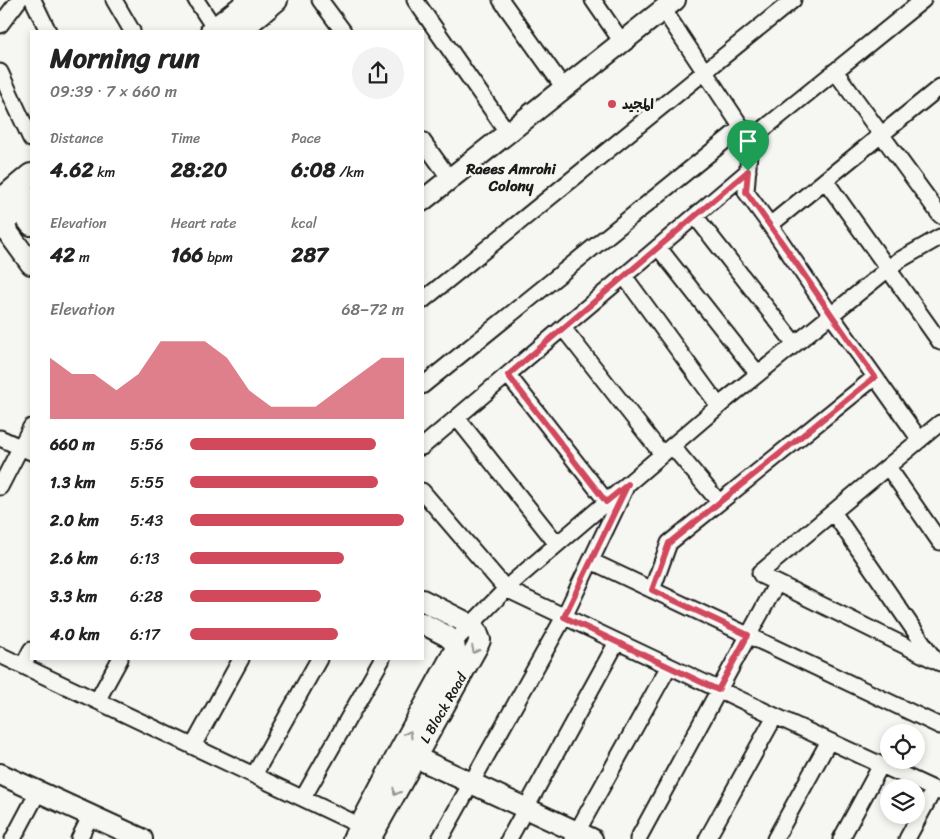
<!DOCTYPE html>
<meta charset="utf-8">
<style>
:root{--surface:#fff;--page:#f2f2f2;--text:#222;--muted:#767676;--accent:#d1495b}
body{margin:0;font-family:Sriracha,"Playpen Sans Arabic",sans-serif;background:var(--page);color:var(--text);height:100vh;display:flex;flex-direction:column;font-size:19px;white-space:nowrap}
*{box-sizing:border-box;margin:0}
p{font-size:16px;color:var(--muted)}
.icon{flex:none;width:28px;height:28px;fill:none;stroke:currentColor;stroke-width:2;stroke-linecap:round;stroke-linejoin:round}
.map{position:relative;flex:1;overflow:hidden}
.drawer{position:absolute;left:30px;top:30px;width:394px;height:630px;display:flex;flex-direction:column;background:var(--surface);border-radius:0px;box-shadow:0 2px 8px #0003}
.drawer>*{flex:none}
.buttons{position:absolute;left:880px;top:724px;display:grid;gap:10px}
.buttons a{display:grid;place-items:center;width:45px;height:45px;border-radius:50%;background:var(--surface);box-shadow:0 2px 8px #0003;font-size:25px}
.pin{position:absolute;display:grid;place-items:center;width:42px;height:42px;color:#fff;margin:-51px -21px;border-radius:50% 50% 50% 0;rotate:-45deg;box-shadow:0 0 5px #0007}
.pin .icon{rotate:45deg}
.round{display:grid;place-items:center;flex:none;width:52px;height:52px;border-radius:26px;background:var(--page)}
.head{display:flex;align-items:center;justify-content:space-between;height:85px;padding:0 20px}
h1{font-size:28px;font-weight:700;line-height:38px}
.metrics{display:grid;grid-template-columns:repeat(3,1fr);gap:8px;height:85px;padding:5px 20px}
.metrics div{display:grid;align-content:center}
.metrics b{font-size:21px;font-weight:700}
.metrics small{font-size:14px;font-weight:400}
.metrics p{font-size:14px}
.chart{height:140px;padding:10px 20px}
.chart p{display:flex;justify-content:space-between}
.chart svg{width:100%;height:90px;margin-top:5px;fill:var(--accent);opacity:.7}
ul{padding:0 20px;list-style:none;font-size:16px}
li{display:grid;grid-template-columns:80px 60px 1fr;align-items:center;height:38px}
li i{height:12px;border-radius:6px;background:var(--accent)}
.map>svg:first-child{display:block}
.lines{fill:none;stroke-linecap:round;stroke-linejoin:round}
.street-casing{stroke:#1c1c1c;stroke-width:19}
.secondary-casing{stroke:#1c1c1c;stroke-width:24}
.primary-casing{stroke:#1c1c1c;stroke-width:26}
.street{stroke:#f6f6f2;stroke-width:15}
.secondary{stroke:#f6f6f2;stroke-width:20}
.primary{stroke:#f6f6f2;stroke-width:22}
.oneway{stroke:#949492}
.route-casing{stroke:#fff;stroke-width:10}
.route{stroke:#d1495b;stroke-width:6}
.poi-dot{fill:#d1495b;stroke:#f6f6f2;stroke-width:2}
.labels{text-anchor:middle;stroke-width:5;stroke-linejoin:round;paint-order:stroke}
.poi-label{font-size:14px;font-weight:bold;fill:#1c1c1c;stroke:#f6f6f2;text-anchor:start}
.street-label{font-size:14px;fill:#1c1c1c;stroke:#f6f6f2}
.neighbourhood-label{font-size:15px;font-weight:bold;fill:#1c1c1c;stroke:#f6f6f2}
</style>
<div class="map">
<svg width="940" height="839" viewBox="0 0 940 839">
<rect width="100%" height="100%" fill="#f6f6f2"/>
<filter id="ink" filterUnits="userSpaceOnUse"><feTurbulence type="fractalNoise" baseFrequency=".02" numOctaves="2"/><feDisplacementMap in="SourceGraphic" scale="10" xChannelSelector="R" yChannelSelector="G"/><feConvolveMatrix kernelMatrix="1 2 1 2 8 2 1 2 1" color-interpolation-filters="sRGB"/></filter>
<g filter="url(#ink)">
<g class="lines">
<defs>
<path id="street" d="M33 0 48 31
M114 0 132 31
M196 0 215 29
M320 0 343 31
M415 0 508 133
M501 0 564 88
M593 0 622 42
M663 9 750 140 746 192 770 225 831 315 920 440
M0 25 19 0
M835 71 940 215
M0 72 31 139
M422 140 450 179
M750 140 923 0
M825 180 940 342
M695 216 795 344
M770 225 940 87
M658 247 758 374
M624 276 719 406
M422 301 793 0
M563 328 662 454
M508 375 607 502
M422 386 742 127
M457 418 557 544
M0 438 31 452
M672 446 719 502
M422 447 748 171
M888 467 940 542
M0 487 31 427
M422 491 506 589 775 716 940 792
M833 512 934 659
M591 561 940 726
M777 583 762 576 760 573 940 423
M652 590 669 543 875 377
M454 642 513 582 727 399 898 261 940 237
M0 655 361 826
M23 666 31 650
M97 701 120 659
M193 746 241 659
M254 775 319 659
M303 798 382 659
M13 839 38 792
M79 839 91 815
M440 839 564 617 625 489
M509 839 617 642
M573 839 669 666
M638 839 777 583 940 663
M707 839 775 716
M775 839 829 741
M841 839 881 765
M907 839 934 789"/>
<path id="secondary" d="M422 201 675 0
M19 209 31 225
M1 223 31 264
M415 757 592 839
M0 774 142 839
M353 839 400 750 455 650 454 642 447 636 422 623
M370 839 477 647 480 640 477 632 471 625 422 600"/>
<path id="primary" d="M212 31 251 0
M239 31 276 0
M0 201 31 175
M0 222 1 223 31 200"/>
</defs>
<use href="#street" class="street-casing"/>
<use href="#secondary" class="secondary-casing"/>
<use href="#primary" class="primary-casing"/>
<use href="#street" class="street"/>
<use href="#secondary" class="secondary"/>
<use href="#primary" class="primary"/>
</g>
<defs><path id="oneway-chevron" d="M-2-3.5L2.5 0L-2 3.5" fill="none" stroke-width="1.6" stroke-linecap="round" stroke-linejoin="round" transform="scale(1.25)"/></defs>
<g class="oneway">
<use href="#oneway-chevron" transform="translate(475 650) rotate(117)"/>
<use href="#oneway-chevron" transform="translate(409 734) rotate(-61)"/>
<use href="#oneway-chevron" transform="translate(396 792) rotate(119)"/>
</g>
</g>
<g class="lines" filter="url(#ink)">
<defs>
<path id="route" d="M748 171 746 192C790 252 831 316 875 377L669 543 652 590 748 635 718 690 564 617 628 484 606 502 508 375Z"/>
</defs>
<use href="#route" class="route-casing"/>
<use href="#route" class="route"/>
</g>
<circle class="poi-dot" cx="612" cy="104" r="5"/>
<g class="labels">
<g class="poi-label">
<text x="622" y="109">المجید</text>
</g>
<g class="street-label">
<text transform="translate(443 708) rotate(-60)" y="5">L Block Road</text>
</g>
<g class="neighbourhood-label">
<text x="511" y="174">Raees Amrohi<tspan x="511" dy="17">Colony</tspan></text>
</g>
</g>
</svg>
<div class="buttons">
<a><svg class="icon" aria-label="locate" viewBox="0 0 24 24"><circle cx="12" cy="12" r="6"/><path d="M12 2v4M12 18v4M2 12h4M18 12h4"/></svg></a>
<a><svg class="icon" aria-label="layers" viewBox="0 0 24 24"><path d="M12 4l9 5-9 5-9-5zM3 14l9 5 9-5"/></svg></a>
</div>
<div class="pin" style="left:748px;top:171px;background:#1e9e55"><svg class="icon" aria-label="arrive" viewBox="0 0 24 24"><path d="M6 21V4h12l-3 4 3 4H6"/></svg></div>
<section class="drawer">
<div class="head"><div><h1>Morning run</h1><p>09:39 · 7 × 660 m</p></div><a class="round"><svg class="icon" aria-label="share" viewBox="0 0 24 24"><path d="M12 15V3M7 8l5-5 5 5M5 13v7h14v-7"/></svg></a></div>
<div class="metrics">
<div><p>Distance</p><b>4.62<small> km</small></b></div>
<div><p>Time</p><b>28:20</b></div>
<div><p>Pace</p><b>6:08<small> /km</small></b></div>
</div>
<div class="metrics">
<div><p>Elevation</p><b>42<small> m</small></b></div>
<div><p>Heart rate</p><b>166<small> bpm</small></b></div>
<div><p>kcal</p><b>287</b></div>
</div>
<div class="chart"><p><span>Elevation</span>68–72 m</p>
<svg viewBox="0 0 160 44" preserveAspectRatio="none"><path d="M0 44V14L10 22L20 22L30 30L40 22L50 6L60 6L70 6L80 14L90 30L100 38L110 38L120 38L130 30L140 22L150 14L160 14V44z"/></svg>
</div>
<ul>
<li><b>660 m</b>5:56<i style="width:87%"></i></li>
<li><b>1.3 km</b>5:55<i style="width:88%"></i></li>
<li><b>2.0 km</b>5:43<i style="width:100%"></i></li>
<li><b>2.6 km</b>6:13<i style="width:72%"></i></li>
<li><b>3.3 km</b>6:28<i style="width:61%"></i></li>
<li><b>4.0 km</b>6:17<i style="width:69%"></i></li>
</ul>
</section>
</div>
